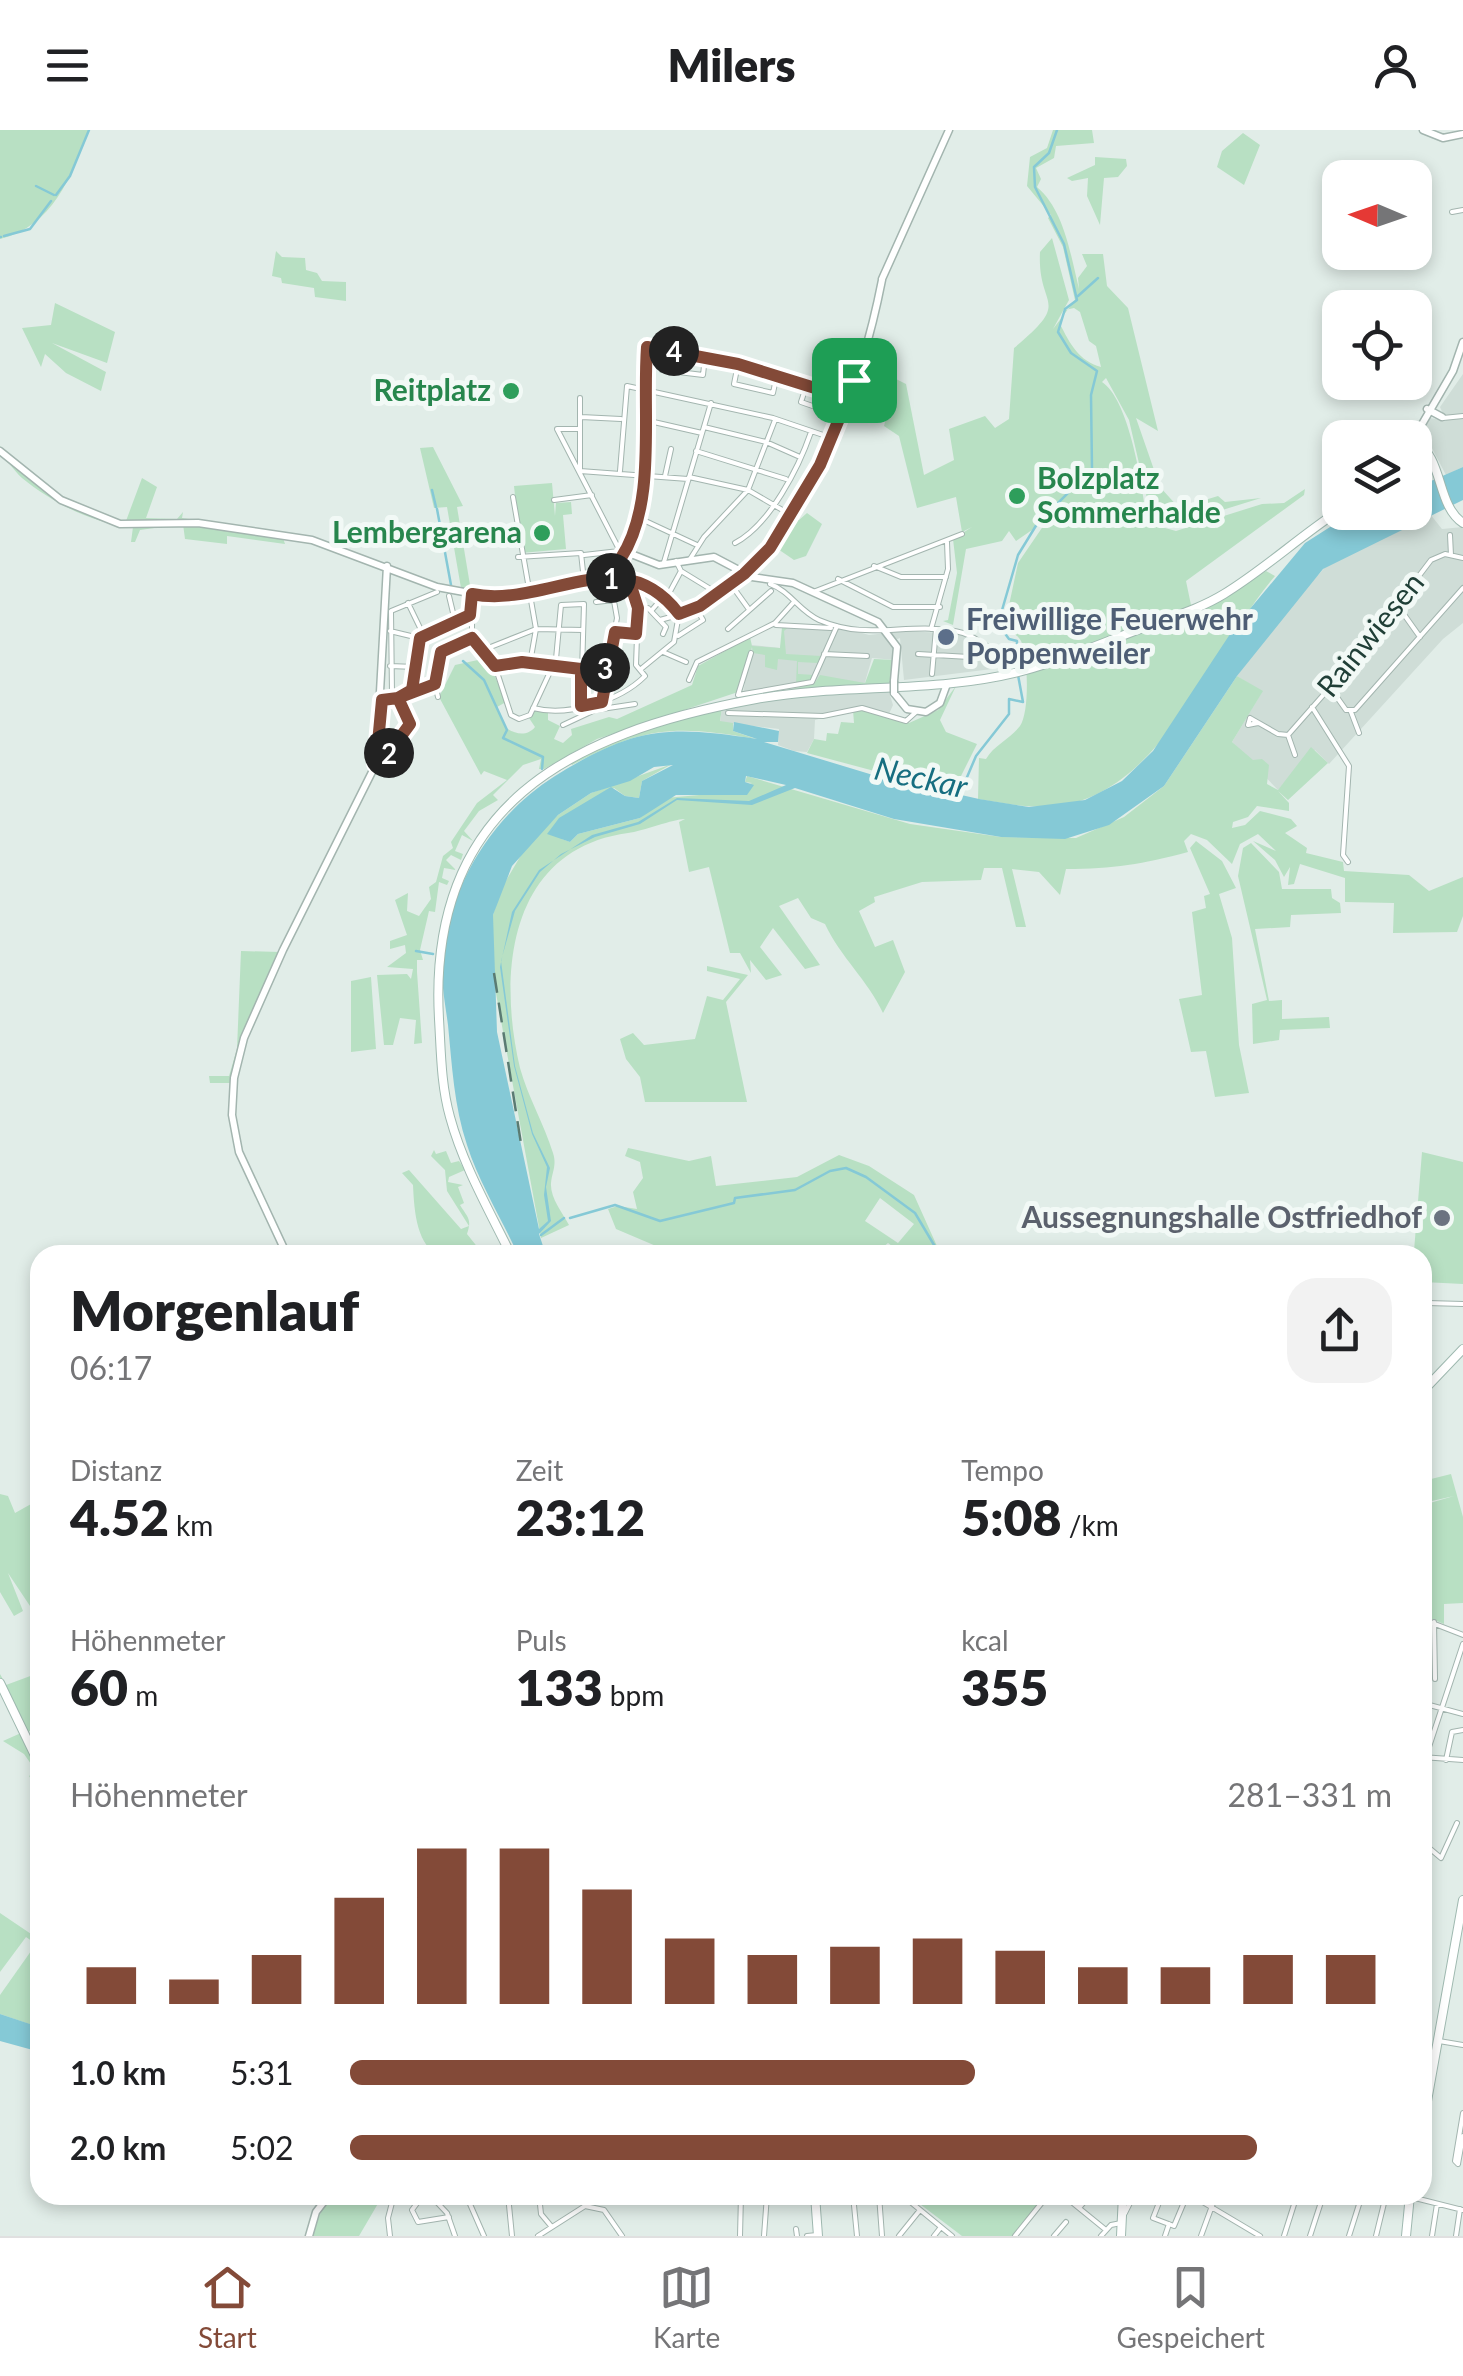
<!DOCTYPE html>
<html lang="de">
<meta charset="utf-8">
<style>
:root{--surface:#fff;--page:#f2f2f2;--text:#202124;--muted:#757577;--line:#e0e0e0;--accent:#834a38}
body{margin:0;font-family:Lato,sans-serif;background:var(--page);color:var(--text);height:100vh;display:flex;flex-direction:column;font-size:38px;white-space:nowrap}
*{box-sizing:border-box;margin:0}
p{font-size:32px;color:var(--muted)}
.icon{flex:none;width:55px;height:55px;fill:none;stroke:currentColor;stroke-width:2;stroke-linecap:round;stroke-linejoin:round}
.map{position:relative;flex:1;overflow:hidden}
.panel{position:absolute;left:30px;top:1115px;width:1402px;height:960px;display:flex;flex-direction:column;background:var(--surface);border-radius:30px;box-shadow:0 5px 15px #0003}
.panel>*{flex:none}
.needle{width:65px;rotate:272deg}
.buttons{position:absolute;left:1322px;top:30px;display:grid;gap:20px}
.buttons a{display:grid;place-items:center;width:110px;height:110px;border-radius:20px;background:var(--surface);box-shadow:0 5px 15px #0003;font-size:50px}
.pin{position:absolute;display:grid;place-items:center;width:85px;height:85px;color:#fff;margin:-42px;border-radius:20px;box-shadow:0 5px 15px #0006}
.km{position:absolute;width:50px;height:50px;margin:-25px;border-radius:50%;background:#222;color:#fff;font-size:28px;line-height:50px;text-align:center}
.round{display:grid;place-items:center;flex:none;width:105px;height:105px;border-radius:30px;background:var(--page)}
.head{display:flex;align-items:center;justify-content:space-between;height:170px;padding:0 40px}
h1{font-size:55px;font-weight:800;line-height:75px}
.metrics{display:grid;grid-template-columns:repeat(3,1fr);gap:15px;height:170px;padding:10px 40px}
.metrics div{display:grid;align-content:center}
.metrics b{font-size:50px;font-weight:800}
.metrics small{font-size:28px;font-weight:400}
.metrics p{font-size:28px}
.chart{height:280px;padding:20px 40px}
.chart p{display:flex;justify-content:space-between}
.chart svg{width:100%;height:180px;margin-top:10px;stroke:var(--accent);stroke-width:6}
ul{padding:0 40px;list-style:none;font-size:32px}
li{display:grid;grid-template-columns:160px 120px 1fr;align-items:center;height:75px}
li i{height:25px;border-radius:12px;background:var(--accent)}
header{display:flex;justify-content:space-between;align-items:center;height:130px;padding:0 40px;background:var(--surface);font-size:45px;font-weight:800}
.tab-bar{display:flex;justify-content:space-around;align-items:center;height:140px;border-top:2px solid var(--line);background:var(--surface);font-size:28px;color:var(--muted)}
.tab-bar a{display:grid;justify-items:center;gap:5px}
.tab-bar .current{color:var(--accent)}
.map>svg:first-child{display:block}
.built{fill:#cfddd7}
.green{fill:#b8e0c3;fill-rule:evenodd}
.water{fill:#85c9d6;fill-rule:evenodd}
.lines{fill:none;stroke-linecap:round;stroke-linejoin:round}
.stream{stroke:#85c9d6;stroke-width:2.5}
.minor-casing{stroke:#a3b5af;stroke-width:6}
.tertiary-casing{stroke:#a3b5af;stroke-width:9}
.secondary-casing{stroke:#9fb9b0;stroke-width:10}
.minor{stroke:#fff;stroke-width:4}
.tertiary{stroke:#fff;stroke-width:6}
.secondary{stroke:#fff;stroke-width:8}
.rail{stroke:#5a7b72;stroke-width:2.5;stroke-dasharray:20 10;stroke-linecap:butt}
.tertiary-bridge-casing{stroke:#a3b5af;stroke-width:9;stroke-linecap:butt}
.tertiary-bridge{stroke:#fff;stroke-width:6}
.route-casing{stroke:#fff;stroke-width:20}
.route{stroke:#834a38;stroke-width:12}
.leisure-dot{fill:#2e9e5b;stroke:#f2f9f6;stroke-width:4}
.service-dot{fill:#5c6f8a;stroke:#f2f9f6;stroke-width:4}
.worship-dot{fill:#6b7280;stroke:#f2f9f6;stroke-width:4}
.labels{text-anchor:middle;stroke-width:10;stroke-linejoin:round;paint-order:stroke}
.leisure-label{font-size:30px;font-weight:bold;fill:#27864d;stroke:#f2f9f6;text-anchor:end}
.service-label{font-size:30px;font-weight:bold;fill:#4e5e75;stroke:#f2f9f6;text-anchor:start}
.street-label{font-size:30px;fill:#203f37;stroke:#f2f9f6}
.worship-label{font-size:30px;font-weight:bold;fill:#5b616d;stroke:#f2f9f6;text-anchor:end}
.water-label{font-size:32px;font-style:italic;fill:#166e80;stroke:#f2f9f6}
</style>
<header><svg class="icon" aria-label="menu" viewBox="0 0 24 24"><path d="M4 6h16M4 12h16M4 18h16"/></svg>Milers<svg class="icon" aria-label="person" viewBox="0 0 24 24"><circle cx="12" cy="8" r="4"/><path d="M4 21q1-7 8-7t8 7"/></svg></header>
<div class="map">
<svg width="1463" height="2106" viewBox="0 0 1463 2106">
<rect width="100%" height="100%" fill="#e1ede8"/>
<path class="built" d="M1463 244V337L1446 345 1422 299 1430 288 1446 291 1440 277Z
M1430 384 1442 399 1463 397V493L1443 509 1329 634 1315 620 1278 660 1232 612 1262 562 1237 546 1285 481 1330 432Z
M785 495 841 497 869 505 905 501 962 504 990 526 992 539 904 550 900 508 893 511 896 530 872 528 865 552V562H889L893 575 889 584 855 579 815 590 814 609 807 622 794 621 778 615 779 599 720 592 722 578 741 574 752 515 780 518Z"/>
<path class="green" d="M0 0H89C71 47 53 96 0 109Z
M1053 0H1092L1094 13 1056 16 1054 28 1036 38 1041 49 1037 57C1064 80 1070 122 1079 159L1078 148 1087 136 1082 124H1103L1107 156 1128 178 1158 301 1136 288 1160 357 1179 378 1218 366 1225 372 1261 368 1171 396 1153 394 1129 290 1106 248 1102 252C1130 270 1143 360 1147 393L1176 401 1262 374 1284 373 1305 359 1304 365 1186 451 1191 475 1224 466 1266 441 1275 446C1212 519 1161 666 1055 676 1029 679 1004 673 978 669L979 628 986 629C994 615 1010 609 1020 596 1030 582 1028 525 1021 511 1017 504 1009 501 1005 494L1018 433 1048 389 1016 411 1009 401 1002 411 966 419 953 495 943 491 948 490 957 443 953 409 972 397 962 402 956 367 917 378 899 306 884 296 896 249 906 254 924 345 954 330 949 299 985 286 995 298 1009 289 1014 218C1074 168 1037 180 1040 122L1052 108 1069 170 1053 199 1075 170 1063 117 1048 88 1051 85 1027 56 1030 27 1047 18ZM1074 178 1080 182 1089 211 1096 216 1101 237C1079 231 1070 214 1060 194L1065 180Z
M1243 3 1260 15 1244 55 1217 37 1222 21Z
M1095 27 1126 29 1127 36 1118 47 1104 48 1100 95 1087 66 1088 48 1072 51 1067 48 1095 35Z
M276 121 282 127 305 128 306 140 317 143 322 151 346 152V171L315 167 314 158 282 153 281 148 272 146Z
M55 173 115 202 107 233 52 213 106 242 101 261 66 243 45 224 41 237 22 198 51 195Z
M0 316C32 355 82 378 118 391H126L142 348 157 357 146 388 177 389 183 382 182 388 281 402 285 414 227 406V414L185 409 183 394 140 400 135 412H131L133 397C93 394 53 373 22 348 14 341 9 331 0 326Z
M433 317 463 376 457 377 471 461 461 458 447 377 434 378 420 318Z
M552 353 555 386 556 373 571 372 572 384 563 385 566 419 521 423 514 356Z
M807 383 822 394 806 426 794 430 775 417 793 387 799 390Z
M790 496 784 501 786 524 821 526 818 533 798 532V544L815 545 811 551 796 553 797 531 778 529 777 540 765 537V525L753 523 752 517 738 562 597 609 544 639H539L541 629 523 635 493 665 498 670 479 681 464 701 473 711 462 705 455 721 463 724 461 730 451 725 446 730 456 740 444 738 442 748 449 751 447 755 439 752 435 782 429 781 420 820 423 830H417V842L422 913 414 914 416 890 400 888 393 915H384L377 845 407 844 411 849 413 839 387 837 406 823 405 815 390 819V811L407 805 395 770 408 763 407 781 419 786 431 769 429 757 436 752 443 726 453 718 451 712 477 673 507 650 484 641 481 645 439 567 455 535 487 528 506 572 497 577 506 598C515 604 527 607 535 597L529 588 536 579 548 583V590L560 596 554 609 563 613 572 605 571 599 609 587 617 589 692 555 698 536 750 507 752 516 780 518 782 497Z
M874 529 895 530 891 556 731 572 814 554 820 545 865 553Z
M1237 546 1263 561 1232 612 1253 630 1262 629 1269 635 1267 654 1278 660 1311 617 1328 633 1288 670 1278 661 1289 673V681L1257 676 1248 687 1233 692 1232 698 1245 695 1260 681 1291 689 1297 696 1285 703 1307 718 1306 723 1343 732 1344 741 1409 745 1429 761 1463 747V786L1457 802 1393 803 1394 773 1345 772V748L1300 734 1294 754 1288 755 1290 737 1284 747 1275 730 1253 711 1276 721 1258 704 1240 714 1232 734 1207 710 1191 704 1184 711 1188 722C1143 734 1113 739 1066 739L1060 765 1039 742 1012 739 1026 797H1016L1002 738H984L981 750 922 752 874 767 875 772 859 781 875 817 893 810 905 842 883 883C867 849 841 828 825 794L811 788 798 768 779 776 820 835 805 839 773 798 760 817 782 845 766 850 750 830 751 843 740 823H730L709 737 689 742 679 692 685 689C677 688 643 701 628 703 510 719 497 841 520 938 528 967 544 994 553 1023 557 1035 552 1042 551 1053 550 1068 562 1082 569 1095L541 1108 493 847V785L501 759 527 715 558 685 591 663 672 634 642 651 639 668 625 666 614 658 562 688V709L570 712 578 704 640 688 665 668 722 663 752 653 745 652 747 646 910 694 1001 707 1076 708 1124 687 1164 656Z
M956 556 940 590 946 602 977 614 953 662 807 623 814 609 826 611 827 603 838 604 841 592 854 593 853 580H871L909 593 938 580Z
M722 578 720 591 733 593V601L756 609C676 595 645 596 572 635L569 630 638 600Z
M1196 711 1222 731 1236 758 1219 764 1232 808 1239 915 1249 963 1215 967 1206 921 1191 922 1179 869 1202 865 1192 782 1206 778 1204 766 1210 764 1190 718Z
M1251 713 1279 742 1282 759H1331L1332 768 1340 773 1341 783 1291 785 1290 797 1255 799 1269 871 1282 870V889L1329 887 1330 898 1280 900 1279 910 1253 914 1252 874 1267 870 1238 746 1243 718Z
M241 821 280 822 243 907 231 953H210L209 946H229L237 919Z
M707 836 748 845 726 872 747 972H645L640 947 626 929 620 909 633 903 644 915 695 909 707 866 723 870 740 849 707 841Z
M371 847 376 919 351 922V851Z
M628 1018 689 1031 711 1026 716 1056 797 1047 839 1025 869 1036 914 1065 941 1125H904L888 1113 873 1125H751L750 1121 650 1125 656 1116 616 1099 608 1079 618 1076 637 1079 633 1062 643 1048 640 1032 625 1026ZM880 1068 914 1094 898 1113 865 1091Z
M434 1020 436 1024 446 1021 451 1033 459 1031 465 1040 449 1047 448 1052 463 1055 458 1057 464 1073 460 1075C468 1088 472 1089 467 1104L479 1119 478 1125C467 1125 446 1129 437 1124 415 1113 414 1074 413 1055L402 1043 409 1040 461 1099 469 1096 447 1061 445 1040 431 1026Z
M1422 1022 1463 1032V1154L1423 1152 1422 1125 1414 1121Z
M1451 1344 1463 1387V1473L1444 1474V1494L1423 1485V1375L1454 1366 1423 1373V1351Z
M0 1364 8 1366 15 1383 40 1369V1477L30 1476 8 1443 23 1481 14 1486 0 1462Z
M0 1544 6 1555 33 1545 40 1562V1595L28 1602 40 1630V1662L29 1646 36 1641 24 1624 3 1611 21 1603 0 1562Z
M0 1783 40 1810V1881L35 1896 0 1884V1865L36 1814 26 1807 0 1842Z
M341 2065H383L359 2106H311L324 2075Z
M908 2065H1046L1012 2106H962Z"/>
<path class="water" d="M1463 337V370L1323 439 1237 546 1164 656 1109 695 1065 709 1001 707 894 689 795 658 752 675 677 670 640 694 595 707 561 724 540 742 515 781 501 831 515 936 533 1003 550 1038 546 1057 551 1091 539 1104 546 1125H518C502 1089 479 1053 467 1015 454 976 452 935 448 895 445 872 440 850 443 827 450 754 493 685 555 646 634 597 667 595 757 609L733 601 734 592 779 601 778 612H764L873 645 979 669 1029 677 1085 670 1122 651 1153 621 1234 498 1305 413 1352 383 1415 382V358ZM673 635 642 651 639 668 625 666 611 657 559 688 547 704 570 712 578 704 640 688 676 665H747L754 655 745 652 746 646 786 655 749 671 677 668 638 692 592 705 539 740 512 782 500 837 514 936 532 1004 547 1037 544 1065 548 1091 539 1099 497 902 493 785 512 736 558 685 591 663 630 651 654 637Z
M40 1881V1922L0 1911V1884L33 1895Z"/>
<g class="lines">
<path class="stream" d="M36 56 54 65
M56 65 70 46 89 0
M4 106 30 99 51 71
M0 107H1
M1078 166 1098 148
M432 360 436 377
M437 379 451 455
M463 531 484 550 507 600 503 608 543 627 542 639
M1016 538 1017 511 1009 509 998 494 1018 425 1037 394 1092 339 1091 265 1097 241 1071 223 1058 202 1065 179 1077 170 1064 114 1035 57 1034 37 1049 23 1057 0
M959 666 976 626 1009 584V569L1023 572 1018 545
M416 821 433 824
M570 1088 615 1075 660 1091 734 1073 735 1068 795 1060 830 1041 846 1038 866 1047 915 1083 940 1125
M541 1105 564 1088
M985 1125 991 1121 1007 1125"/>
<defs>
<path id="minor" d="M1452 82 1463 80
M664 219 662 240 703 245 705 227
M738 234 734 254 773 263 777 244
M807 254 801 272 827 281 834 264
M581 287 621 289
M1443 288 1463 286
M645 290 702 303
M704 297 766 312 800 327
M580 299H557L622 425
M696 321 786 349
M580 341 688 349
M580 341V268
M620 341 627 256 773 288 832 308
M665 346 671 319
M689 347 748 360 791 385
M513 367 536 499 530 533
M554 370 592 365
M639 388 697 415
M1450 405 1451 425
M735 413C770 395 799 337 811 302
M629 422 639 390 647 217 738 234 847 268
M584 425 619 421
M518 427 581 423 584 451
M690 429 704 407 748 360 775 290
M676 431 681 441 717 463
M664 432 711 273
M874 436 901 447H946
M627 449 651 457 679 484
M838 449 893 477H940
M730 453 748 478
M770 454C790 461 799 481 819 490 868 511 905 492 955 501 987 506 997 539 1032 521
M813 462 962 404
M472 464V508L495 536 511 585 519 589 530 585 556 529 561 475 584 474 581 575
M449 466 455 491
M667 467 681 441
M596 472 614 470
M408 473 423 504
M1398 476 1420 507
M638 478H648L666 497 663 504
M651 481 664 466
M660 490 689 482 742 445
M776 495 831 498
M728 499 771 461
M931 499 948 439 947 412
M390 501 419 508
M616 502 636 504
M678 506 703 490 696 478
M420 508 470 485
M483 520 536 499 583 500
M663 522 686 532
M824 524 867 526
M918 524 969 527
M390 536 415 537
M495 536 522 532 579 539
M641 539 674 512 679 484
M932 544 936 499
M689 550 697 532 775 493 793 473
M1329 556 1346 580H1355L1463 458
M413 558 420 508
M392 564 391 481 437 462
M738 565 812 552 837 496
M738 565 751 523
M438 567 435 554 441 522 472 508
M382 570 399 569 434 554
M1312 577 1349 636 1343 725 1348 732
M533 578C568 587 620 571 645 546L636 535 638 478 629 450
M600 579 617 488 610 448
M1351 582 1359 603
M728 583 823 586 862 578 906 591 916 582
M1250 588 1278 604 1288 605 1362 521 1431 430 1445 424 1463 428
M1250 588 1248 595 1258 593
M563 595 595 580 635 574
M1288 605 1295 625
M376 634 384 631 411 594 399 569
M1427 1173 1463 1174
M1422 1489 1463 1505
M1434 1492 1435 1549
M1422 1573 1463 1584
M40 1598 36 1601 40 1608
M1422 1627 1463 1630
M1446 1630 1452 1602 1463 1600
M1422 1638 1463 1514
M1422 1712 1441 1728 1457 1693
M1439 1911 1463 1915
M1422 2001 1426 2008 1422 2030
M1458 2034 1455 2031 1463 1983
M1458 2034 1463 2006
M423 2065 412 2080 418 2092 449 2087
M430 2065 447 2083 455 2106
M466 2065 484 2106
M499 2065 509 2072
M508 2065 512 2106
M539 2065 541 2084 551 2096
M585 2065V2076
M853 2065 857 2106
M879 2065 882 2106
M902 2065 952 2106
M1063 2065 1106 2100
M1162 2065 1153 2088 1174 2096 1187 2065
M1191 2065 1260 2106
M1403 2065 1463 2080
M539 2068 571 2066
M1079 2078 1090 2065
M1125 2083 1134 2065
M796 2099 797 2106
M390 2106 388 2088 394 2065
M538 2106 585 2076 604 2080 622 2106
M740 2106 741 2065
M764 2106 767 2065
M807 2106 817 2105
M899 2106 920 2080
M934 2106 941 2097
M1015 2106 1048 2065
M1054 2106 1066 2092
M1101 2106 1111 2095 1121 2093
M1165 2106 1169 2094
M1201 2106 1216 2065
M1284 2106 1297 2065
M1310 2106 1322 2069
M1349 2106 1362 2065
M1376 2106 1386 2065
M1432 2106 1437 2074
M1456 2106 1460 2079"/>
<path id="tertiary" d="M1423 0 1443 8 1463 4
M882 149 949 0
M1427 279 1442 287
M1414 308 1453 241 1463 212
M0 321 61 370 120 394 198 393 312 410 437 457 491 467 620 447 626 422 659 435 714 427 752 447 793 453 878 492 897 517 894 551
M744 444C820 370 862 252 882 150
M894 563 907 579 926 582 940 573 947 554
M287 1125 239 1022 232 985 234 948 244 908 283 820 376 634 387 436
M309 2106 316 2082 329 2065"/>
<path id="secondary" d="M1415 311C1444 328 1436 375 1463 393
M511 1125C489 1080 463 1035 450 987 441 955 441 922 439 889 427 676 569 603 756 569 846 553 938 564 1026 540 1066 529 1102 513 1140 499 1168 488 1198 480 1224 464 1265 439 1300 406 1340 380
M1422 1262 1463 1219
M0 1553 40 1636
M1422 1999 1463 1770
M815 2065 818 2106
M1121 2106 1123 2065
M1406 2106 1410 2065"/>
</defs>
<use href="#minor" class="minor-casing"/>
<use href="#tertiary" class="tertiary-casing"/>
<use href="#secondary" class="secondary-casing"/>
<use href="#minor" class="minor"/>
<use href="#tertiary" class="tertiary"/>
<use href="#secondary" class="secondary"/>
<path class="rail" d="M494 843 522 1020"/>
<defs>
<path id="tertiary-bridge" d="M894 551V563"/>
</defs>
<use href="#tertiary-bridge" class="tertiary-bridge-casing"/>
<use href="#tertiary-bridge" class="tertiary-bridge"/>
</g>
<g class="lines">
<defs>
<path id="route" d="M854 250 851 260 820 335 770 418 744 444 700 476 679 484C622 408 546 479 472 464L470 485 420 508 412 560 398 568 382 570 376 634 382 632 410 594 398 568 435 554 441 522 472 508 495 536 522 532 581 539V576L602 572 615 502 636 504 638 478 629 450 622 446 621 428C657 373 642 285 647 217L738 234 847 268 854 250"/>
</defs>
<use href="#route" class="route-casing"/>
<use href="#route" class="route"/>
</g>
<g class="leisure-dot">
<circle cx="511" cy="261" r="10"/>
<circle cx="1017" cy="366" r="10"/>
<circle cx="542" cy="403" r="10"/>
</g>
<circle class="service-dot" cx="946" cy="507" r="10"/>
<circle class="worship-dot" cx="1442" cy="1088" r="10"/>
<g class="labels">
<g class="leisure-label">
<text x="491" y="271">Reitplatz</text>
<text x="1037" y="359" text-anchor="start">Bolzplatz<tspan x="1037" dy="34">Sommerhalde</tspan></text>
<text x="522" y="413">Lembergarena</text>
</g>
<g class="service-label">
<text x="966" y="500">Freiwillige Feuerwehr<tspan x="966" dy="34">Poppenweiler</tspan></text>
</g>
<g class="street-label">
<text transform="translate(1371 505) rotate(-51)" y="10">Rainwiesen</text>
</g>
<g class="worship-label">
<text x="1422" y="1098">Aussegnungshalle Ostfriedhof</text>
</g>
<g class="water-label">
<text transform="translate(921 648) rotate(12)" y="11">Neckar</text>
</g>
</g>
</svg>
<div class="buttons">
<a><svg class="needle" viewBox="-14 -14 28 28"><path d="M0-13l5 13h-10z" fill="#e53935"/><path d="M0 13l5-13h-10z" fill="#757577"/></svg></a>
<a><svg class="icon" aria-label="locate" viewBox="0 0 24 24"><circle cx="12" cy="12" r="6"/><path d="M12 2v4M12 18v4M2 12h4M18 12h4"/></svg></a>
<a><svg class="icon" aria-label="layers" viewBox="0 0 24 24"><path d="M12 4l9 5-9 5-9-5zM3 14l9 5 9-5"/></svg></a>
</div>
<div class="pin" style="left:854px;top:250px;background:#1e9e55"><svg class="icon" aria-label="arrive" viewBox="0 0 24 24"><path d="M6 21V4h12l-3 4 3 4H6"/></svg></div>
<b class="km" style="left:611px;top:448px">1</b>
<b class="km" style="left:389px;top:623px">2</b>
<b class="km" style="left:605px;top:538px">3</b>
<b class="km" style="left:674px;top:221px">4</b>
<section class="panel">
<div class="head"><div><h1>Morgenlauf</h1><p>06:17</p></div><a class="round"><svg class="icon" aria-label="share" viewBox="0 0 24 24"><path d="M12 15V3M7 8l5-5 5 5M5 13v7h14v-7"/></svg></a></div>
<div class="metrics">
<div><p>Distanz</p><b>4.52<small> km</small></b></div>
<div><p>Zeit</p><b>23:12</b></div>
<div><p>Tempo</p><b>5:08<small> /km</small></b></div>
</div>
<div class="metrics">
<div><p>Höhenmeter</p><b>60<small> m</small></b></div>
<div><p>Puls</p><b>133<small> bpm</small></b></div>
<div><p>kcal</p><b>355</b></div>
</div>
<div class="chart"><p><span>Höhenmeter</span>281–331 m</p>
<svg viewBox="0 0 160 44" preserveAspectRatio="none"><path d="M5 44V35M15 44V38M25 44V32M35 44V18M45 44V6M55 44V6M65 44V16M75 44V28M85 44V32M95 44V30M105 44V28M115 44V31M125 44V35M135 44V35M145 44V32M155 44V32"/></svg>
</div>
<ul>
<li><b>1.0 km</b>5:31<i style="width:60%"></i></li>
<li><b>2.0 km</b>5:02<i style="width:87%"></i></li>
</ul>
</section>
</div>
<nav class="tab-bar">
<a class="current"><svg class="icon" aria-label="home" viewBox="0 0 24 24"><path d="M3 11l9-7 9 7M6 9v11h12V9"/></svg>Start</a>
<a><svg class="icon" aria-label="map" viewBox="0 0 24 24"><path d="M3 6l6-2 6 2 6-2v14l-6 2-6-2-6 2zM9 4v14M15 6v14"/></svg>Karte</a>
<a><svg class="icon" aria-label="saved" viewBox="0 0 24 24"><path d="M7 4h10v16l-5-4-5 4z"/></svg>Gespeichert</a>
</nav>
